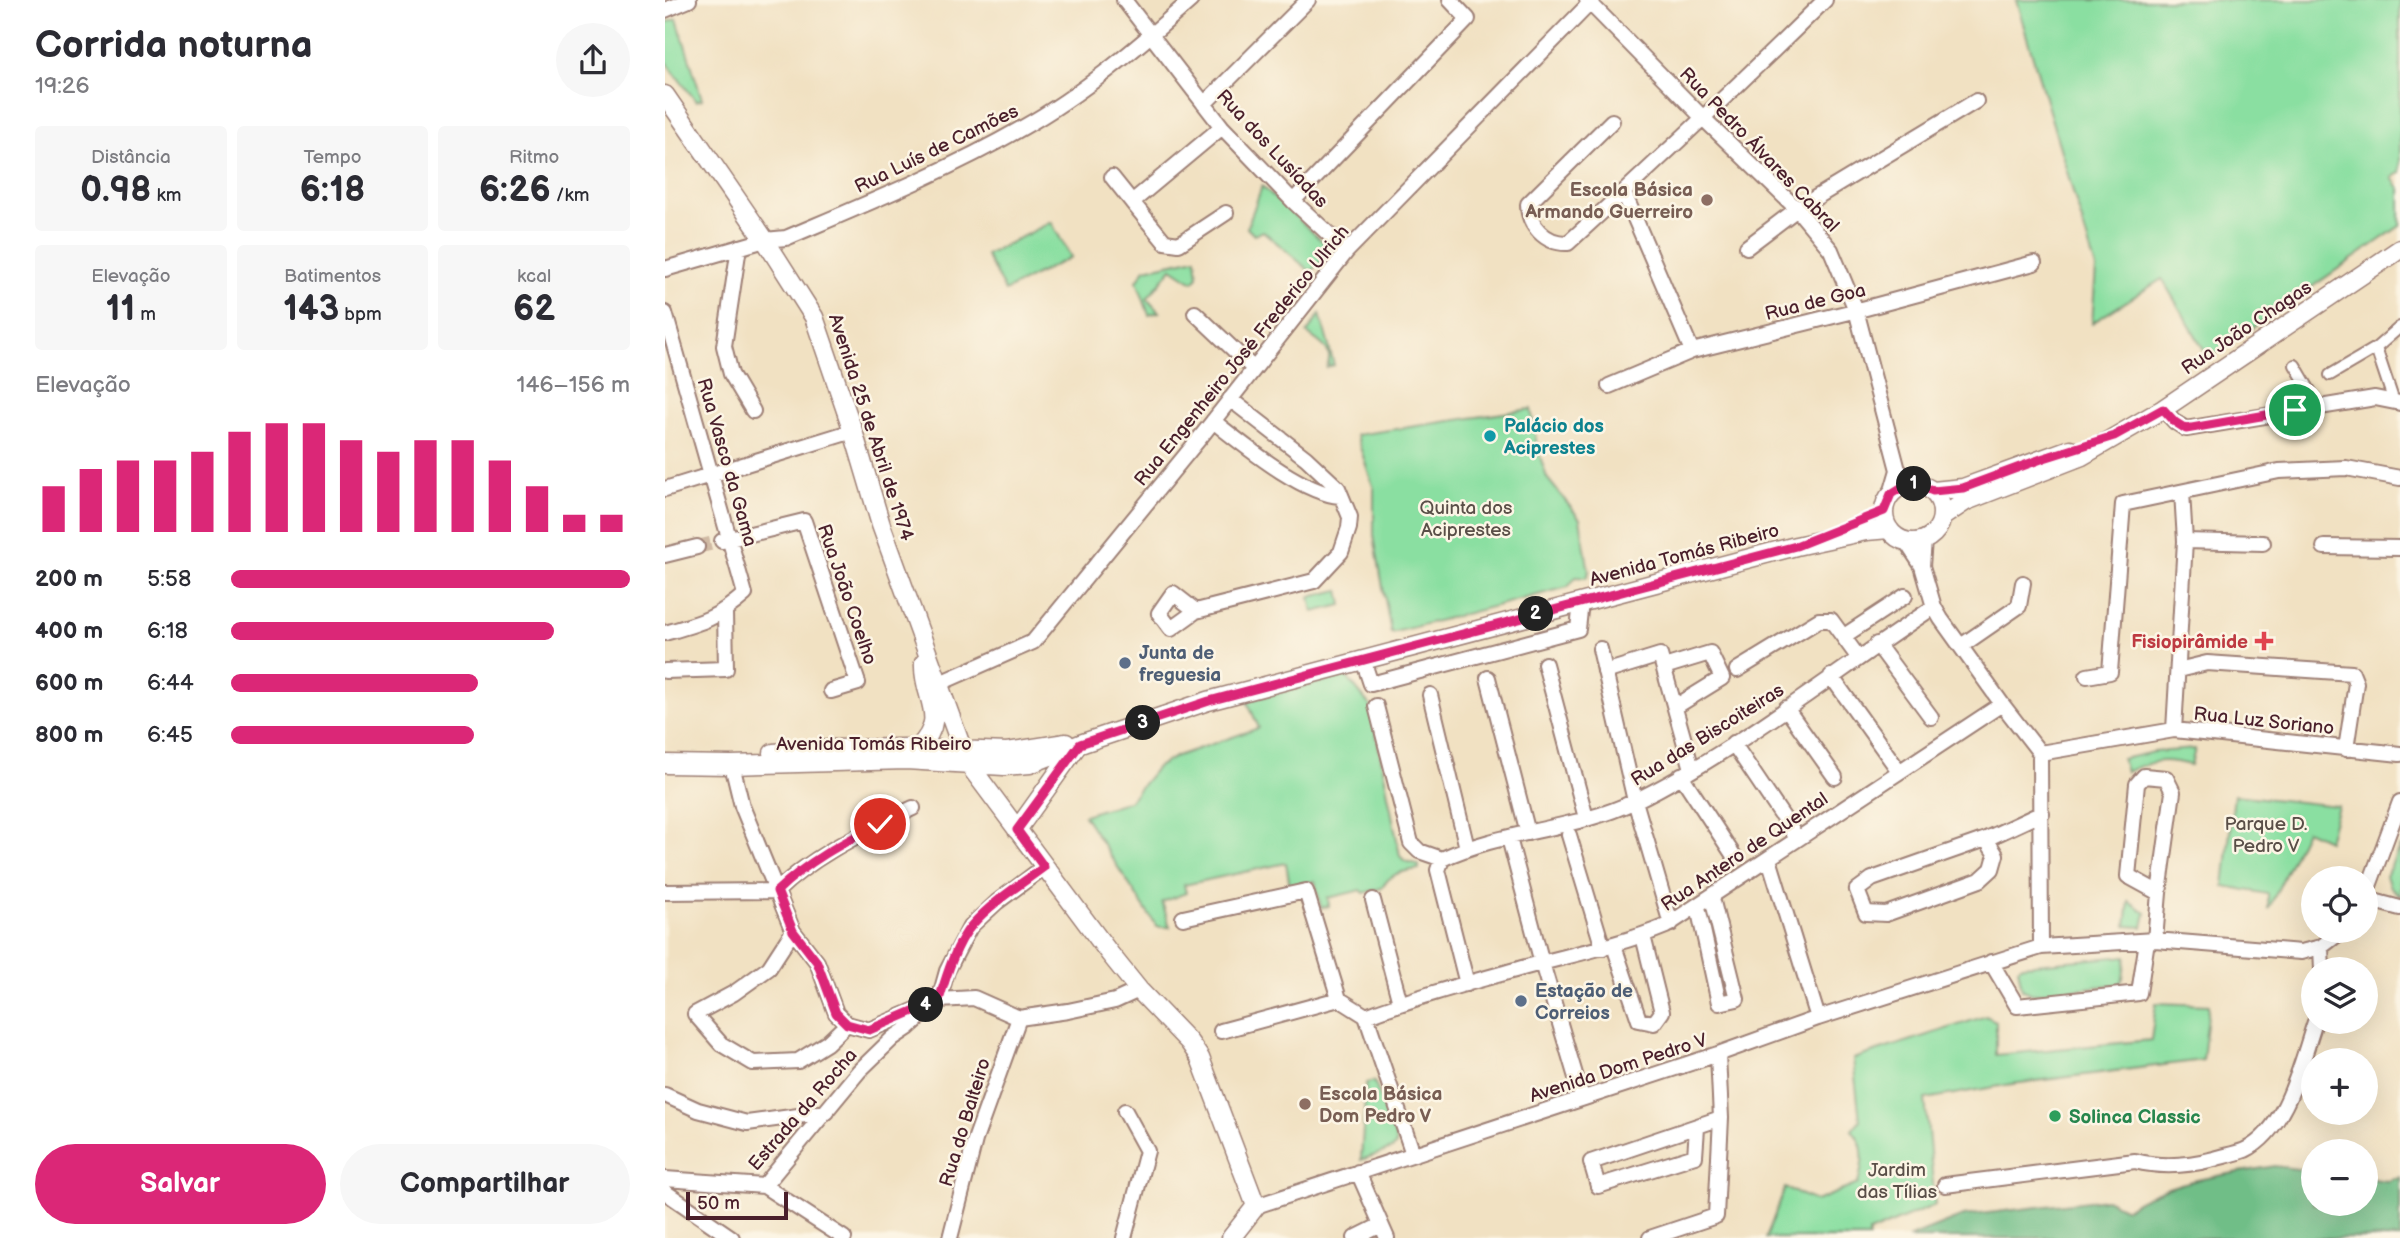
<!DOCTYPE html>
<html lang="pt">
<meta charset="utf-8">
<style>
:root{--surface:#fff;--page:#f7f7f7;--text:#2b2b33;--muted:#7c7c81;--accent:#db2777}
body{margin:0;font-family:"Balsamiq Sans",sans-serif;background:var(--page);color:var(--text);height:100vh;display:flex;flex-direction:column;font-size:26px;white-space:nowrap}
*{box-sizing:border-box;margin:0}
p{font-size:23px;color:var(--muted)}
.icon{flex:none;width:38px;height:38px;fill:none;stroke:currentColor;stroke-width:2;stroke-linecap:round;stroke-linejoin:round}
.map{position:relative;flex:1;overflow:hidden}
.panel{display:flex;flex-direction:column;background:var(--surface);width:665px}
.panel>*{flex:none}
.fabs{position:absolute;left:1636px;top:866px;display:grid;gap:14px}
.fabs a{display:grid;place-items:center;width:77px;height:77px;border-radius:50%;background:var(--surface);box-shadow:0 7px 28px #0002;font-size:35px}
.scale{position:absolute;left:21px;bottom:18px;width:102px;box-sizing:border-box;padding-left:7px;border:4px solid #4a1f2b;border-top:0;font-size:19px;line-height:24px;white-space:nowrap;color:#4a1f2b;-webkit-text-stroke:5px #fcf5e5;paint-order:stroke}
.pin{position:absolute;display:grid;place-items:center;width:60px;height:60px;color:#fff;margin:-30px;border:4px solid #fff;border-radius:50%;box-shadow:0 2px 7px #0007}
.km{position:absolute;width:35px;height:35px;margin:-18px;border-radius:50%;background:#222;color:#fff;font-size:19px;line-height:35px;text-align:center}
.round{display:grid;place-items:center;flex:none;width:74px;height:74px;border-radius:37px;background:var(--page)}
.headline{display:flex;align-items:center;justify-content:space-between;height:119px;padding:0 35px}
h1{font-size:38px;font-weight:800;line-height:52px}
.stats{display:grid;grid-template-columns:repeat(3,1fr);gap:10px;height:119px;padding:7px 35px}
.stats div{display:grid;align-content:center;border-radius:7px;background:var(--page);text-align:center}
.stats b{font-size:35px;font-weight:800}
.stats small{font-size:19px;font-weight:400}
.stats p{font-size:19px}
.chart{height:196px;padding:14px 35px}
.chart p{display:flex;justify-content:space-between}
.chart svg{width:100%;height:126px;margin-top:7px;stroke:var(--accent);stroke-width:6}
.action{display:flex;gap:14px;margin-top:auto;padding:14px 35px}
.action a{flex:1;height:80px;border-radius:42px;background:var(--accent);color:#fff;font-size:28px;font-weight:800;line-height:80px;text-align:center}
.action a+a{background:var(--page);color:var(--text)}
ul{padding:0 35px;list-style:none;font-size:23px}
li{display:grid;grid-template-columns:112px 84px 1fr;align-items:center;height:52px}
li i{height:18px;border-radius:9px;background:var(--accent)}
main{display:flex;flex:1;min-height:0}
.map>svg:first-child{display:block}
.green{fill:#8adfa1;stroke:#6a7f66;stroke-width:2}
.forest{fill:#6fbe87;stroke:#5c6e59;stroke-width:2}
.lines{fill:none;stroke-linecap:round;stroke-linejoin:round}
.minor-tunnel{stroke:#d0baa4;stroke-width:14;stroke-dasharray:14 7;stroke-linecap:butt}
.pedestrian-casing{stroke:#9e8076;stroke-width:14}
.minor-casing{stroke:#9e8076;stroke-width:18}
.tertiary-casing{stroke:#9e8076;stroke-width:21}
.pedestrian{stroke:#fff;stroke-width:10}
.minor{stroke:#fff;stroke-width:14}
.tertiary{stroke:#fff;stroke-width:18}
.route-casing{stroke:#fff;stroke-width:14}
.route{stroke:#db2777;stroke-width:9}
.education-dot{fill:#8d6e63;stroke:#fcf5e5;stroke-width:2.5}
.culture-dot{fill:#0f9aa8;stroke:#fcf5e5;stroke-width:2.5}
.health-dot{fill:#e0444e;stroke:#fcf5e5;stroke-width:2.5}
.service-dot{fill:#5c6f8a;stroke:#fcf5e5;stroke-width:2.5}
.leisure-dot{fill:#2e9e5b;stroke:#fcf5e5;stroke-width:2.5}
.labels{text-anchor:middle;stroke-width:5;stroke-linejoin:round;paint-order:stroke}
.street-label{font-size:19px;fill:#4a1f2b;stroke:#fcf5e5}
.education-label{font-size:19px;font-weight:bold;fill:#785e54;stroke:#fcf5e5;text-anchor:end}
.culture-label{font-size:19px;font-weight:bold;fill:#0d838f;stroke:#fcf5e5;text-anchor:start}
.park-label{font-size:19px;fill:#5a4f48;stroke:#fcf5e5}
.health-label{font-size:19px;font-weight:bold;fill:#be3a42;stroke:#fcf5e5;text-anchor:end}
.service-label{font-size:19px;font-weight:bold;fill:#4e5e75;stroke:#fcf5e5;text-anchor:start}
.leisure-label{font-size:19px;font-weight:bold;fill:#27864d;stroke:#fcf5e5;text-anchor:start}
</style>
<main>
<section class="panel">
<div class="headline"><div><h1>Corrida noturna</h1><p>19:26</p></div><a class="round"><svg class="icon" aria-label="share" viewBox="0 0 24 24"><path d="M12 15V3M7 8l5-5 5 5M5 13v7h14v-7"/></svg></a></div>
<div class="stats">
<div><p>Distância</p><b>0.98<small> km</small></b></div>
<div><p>Tempo</p><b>6:18</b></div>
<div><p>Ritmo</p><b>6:26<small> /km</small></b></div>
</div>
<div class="stats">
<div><p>Elevação</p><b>11<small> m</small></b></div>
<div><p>Batimentos</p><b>143<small> bpm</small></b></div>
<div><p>kcal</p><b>62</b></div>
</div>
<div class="chart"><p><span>Elevação</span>146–156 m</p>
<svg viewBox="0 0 160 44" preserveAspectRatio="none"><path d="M5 44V28M15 44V22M25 44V19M35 44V19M45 44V16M55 44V9M65 44V6M75 44V6M85 44V12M95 44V16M105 44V12M115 44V12M125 44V19M135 44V28M145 44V38M155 44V38"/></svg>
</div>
<ul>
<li><b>200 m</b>5:58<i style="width:100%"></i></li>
<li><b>400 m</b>6:18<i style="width:81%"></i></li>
<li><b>600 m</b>6:44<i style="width:62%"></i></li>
<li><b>800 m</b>6:45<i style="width:61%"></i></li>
</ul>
<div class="action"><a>Salvar</a><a>Compartilhar</a></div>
</section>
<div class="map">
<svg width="1735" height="1238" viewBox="0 0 1735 1238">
<rect width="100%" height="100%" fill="#fcf5e5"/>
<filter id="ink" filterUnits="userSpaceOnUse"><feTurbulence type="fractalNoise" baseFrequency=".0143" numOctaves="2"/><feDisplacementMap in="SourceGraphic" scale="14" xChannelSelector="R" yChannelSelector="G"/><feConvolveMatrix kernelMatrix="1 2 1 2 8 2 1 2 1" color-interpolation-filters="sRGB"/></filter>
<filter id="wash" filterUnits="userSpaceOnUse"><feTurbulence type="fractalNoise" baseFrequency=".00686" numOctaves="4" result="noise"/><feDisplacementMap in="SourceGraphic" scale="28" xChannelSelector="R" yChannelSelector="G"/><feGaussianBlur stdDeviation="1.57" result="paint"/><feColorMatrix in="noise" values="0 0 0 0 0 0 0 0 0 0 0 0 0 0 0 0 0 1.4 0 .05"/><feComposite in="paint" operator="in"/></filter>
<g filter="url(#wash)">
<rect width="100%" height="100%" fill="#f1e1c2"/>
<path class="green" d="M1351 0H1735V172L1727 178 1735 189V226L1544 358 1497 279 1427 323 1431 269Z
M12 19 37 99 31 101 0 61V23Z
M597 186 667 250 646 272 598 231 589 235 582 228Z
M386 222 406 257 340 291 321 255Z
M531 258 533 277 528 282 507 268 482 299 494 312 484 315 472 281 480 269Z
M655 314 669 365 662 367C670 349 655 344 642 333Z
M866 409 872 447 882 478 915 519 924 572 921 578 911 577 903 587 726 633 709 536V489L691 435Z
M674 590 677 605 648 612 645 597Z
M681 676 706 707 735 856 740 861 754 865V869C738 871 725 873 717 888L699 893 696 890 663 898 664 906 656 908 650 881 625 886 621 863 519 885 521 893 497 902 505 927H492L419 815 464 801 492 767 512 756 594 728 582 701Z
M1530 749 1526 765C1497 758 1488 760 1461 772L1457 759 1489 752Z
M1569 795 1673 806 1663 840 1641 830 1603 910V894L1559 886Z
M1735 846V897L1725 887 1721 876Z
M1464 901 1481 913 1478 927 1461 926Z
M1461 956 1458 978 1455 984 1367 994 1357 989 1353 968 1358 965Z
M1491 1003 1544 1005 1538 1060 1347 1084 1260 1099 1270 1205 1204 1233V1238H1101L1120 1188 1151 1201 1193 1184C1198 1163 1202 1147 1187 1130L1195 1120 1188 1059 1321 1016 1331 1021V1055L1486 1040Z
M709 1081 730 1135 731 1145 727 1149 696 1160 701 1083Z"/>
<path class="forest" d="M1609 1166 1648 1171V1204H1701V1178L1722 1181 1735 1177V1238H1243L1298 1216 1441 1199 1461 1209C1503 1179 1559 1176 1609 1166Z"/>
</g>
<g filter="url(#ink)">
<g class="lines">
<path class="minor-tunnel" d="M32 547 57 541"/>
<defs>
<path id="pedestrian" d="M1711 348 1735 327
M1630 365 1647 394
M1665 375 1711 348 1729 402"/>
<path id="minor" d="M459 0 557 127 628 201 682 251
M922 0 1039 119 1132 209 1166 250 1191 310 1233 470 1226 494
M0 10 24 0
M539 104 643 0
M947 121 863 204C863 225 880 244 903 243 990 164 1076 83 1160 0
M557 127 467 202 500 242 514 244 561 213
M447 177 467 202
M959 193 1027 351
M628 201 803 19 785 0
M74 247 59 346 66 374 88 411
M1082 247 1132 209 1311 101
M0 269 100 240 121 238C201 204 282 171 357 128 418 94 474 46 526 0
M0 313 80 594C52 619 35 623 0 633
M530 313 589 369
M944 386 1027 351 1201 308 1369 263
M1498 409 1510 422 1521 429 1710 398 1735 403
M548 421C579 445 636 493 675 496
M1233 470 1251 484
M0 489 188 431
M1240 540 1257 566 1269 607 1276 619 1337 704 1375 753 1376 947
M57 541 139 521 193 683 166 691
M1520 541 1598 543
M1659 547 1735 548
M0 555 32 547
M1257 566 1259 540
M531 611 506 629 494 613 508 593 531 611 649 581 676 552 684 528 685 517 673 488 641 458 565 399
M1179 636 1240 596
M1212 644 1266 717
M1296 646 1354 606 1358 583
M935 649 970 801 1006 924
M698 660 706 684 913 629 916 602
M880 664 921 818
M999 667 1045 653 1057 678 1010 707
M1072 670 1154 620H1166L1193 657
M1513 670 1542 663 1687 673 1691 683 1681 749
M0 671 61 669 60 612
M940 672 995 655 1027 769
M1166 676 1234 771
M1422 676 1445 672 1458 504 1614 471 1681 468 1735 478
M823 678 863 833
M275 683 368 642 538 434 682 251 928 0
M765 695 802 848
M711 706 746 843 754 851 777 859
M1121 708 1170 777
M1509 730 1520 541 1517 492
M1068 743 1132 838
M1375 753 1509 730 1735 754
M67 765 77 806 128 931 152 962 171 1013 182 1024 204 1030 274 1000 309 998 354 1018 403 1011 450 1001 474 990
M1016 775 1069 856
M904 835 938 948
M844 838 877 963 917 1098
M1321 839 1331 855 1327 869 1315 880 1221 914 1201 913 1192 890 1207 879 1321 839 1377 813
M1104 859 1153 1018
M0 892 112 891C151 853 200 832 248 808
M1701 894 1735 802
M1701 899 1735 908
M708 900 735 1003
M1033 907 1054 1003 1072 999 1047 898
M518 918 641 891 674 999
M128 931 104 968 69 993 30 1014 56 1044 88 1063 133 1061 162 1043 182 1024
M1490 940 1494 893 1508 792 1501 778 1479 776 1472 784 1463 876 1494 893
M949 946 974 1020 989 1023 997 1012 978 936
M1656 947 1657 970
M1326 962 1352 1006 1474 993 1482 941
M802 984 773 870 777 859C838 830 909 831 970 801 1074 750 1171 671 1269 607
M701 1016C753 996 807 982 861 967 909 954 955 945 1001 926L1337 704
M701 1016 748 1154
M556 1031 674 999 701 1016
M0 1095 33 1110 82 1123 162 1112
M1032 1128 1030 1156 933 1186 926 1162 1056 1118
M693 1172 722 1238
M0 1179 99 1186 179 1238
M1280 1185 1470 1161C1497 1168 1522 1166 1549 1159 1558 1156 1570 1154 1580 1150 1622 1130 1636 1063 1650 1022
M99 1186 194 1071 228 1038 243 1028 274 1000 282 971 305 927 332 902 379 867
M0 1192 67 1238
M591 1206 1053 1054 1153 1018 1376 947 1490 940 1636 952 1656 947 1677 931
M285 1238 310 1140 354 1018
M459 1238 482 1151 460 1111
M690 1238 716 1225
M985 1238 1051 1216 1056 1118 1053 1054"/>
<path id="tertiary" d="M0 95 100 240 149 317 188 431 216 525 302 762 445 954 474 990 524 1042 535 1058 591 1206 566 1238
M1219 513a29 29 0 1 1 58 0a29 29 0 1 1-58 0Z
M1268 491 1298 488 1405 449
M1277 517 1301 501 1417 456 1498 409 1735 249
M253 748C285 717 257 698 259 663
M108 753 167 749 241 748 342 752 401 743
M0 764 67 765 241 760 339 766 365 764 415 744 543 701 1131 546 1201 531 1224 529
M352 830 412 746"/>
</defs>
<use href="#pedestrian" class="pedestrian-casing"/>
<use href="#minor" class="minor-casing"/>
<use href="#tertiary" class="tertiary-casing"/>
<use href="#pedestrian" class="pedestrian"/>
<use href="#minor" class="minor"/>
<use href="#tertiary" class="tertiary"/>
</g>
</g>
<g class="lines" filter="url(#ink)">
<defs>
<path id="route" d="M215 824C177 843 142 862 112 891L128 931 152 962 171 1013 182 1024 204 1030 274 1000C281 977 291 943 307 925 327 902 355 885 379 867L352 830 415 744 544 701 1131 546 1219 511 1226 494 1242 484H1251L1268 491 1298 488 1379 458 1449 436 1498 409 1510 422 1521 429 1630 410"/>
</defs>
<use href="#route" class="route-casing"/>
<use href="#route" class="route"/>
</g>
<g class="education-dot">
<circle cx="1042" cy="200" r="7"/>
<circle cx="640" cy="1104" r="7"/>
</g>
<circle class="culture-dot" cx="825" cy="436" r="7"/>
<path class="health-dot" d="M1595.5 630.5h7v7h7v7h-7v7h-7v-7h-7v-7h7z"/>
<g class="service-dot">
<circle cx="460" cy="663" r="7"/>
<circle cx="856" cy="1001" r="7"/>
</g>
<circle class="leisure-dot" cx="1390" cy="1116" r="7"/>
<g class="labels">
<g class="street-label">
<text transform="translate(271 148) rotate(-26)" y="7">Rua Luís de Camões</text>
<text transform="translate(608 148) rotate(47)" y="7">Rua dos Lusíadas</text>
<text transform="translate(1095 149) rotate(46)" y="7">Rua Pedro Álvares Cabral</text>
<text transform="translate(1150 301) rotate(-14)" y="7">Rua de Goa</text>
<text transform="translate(1581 327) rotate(-34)" y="7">Rua João Chagas</text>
<text transform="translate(576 355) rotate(-51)" y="7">Rua Engenheiro José Frederico Ulrich</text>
<text transform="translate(207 427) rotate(72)" y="7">Avenida 25 de Abril de 1974</text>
<text transform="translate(63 462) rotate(74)" y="7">Rua Vasco da Gama</text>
<text transform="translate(1019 554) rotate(-15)" y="7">Avenida Tomás Ribeiro</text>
<text transform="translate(183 594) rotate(71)" y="7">Rua João Coelho</text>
<text transform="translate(1599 720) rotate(6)" y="7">Rua Luz Soriano</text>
<text transform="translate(1042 734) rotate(-32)" y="7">Rua das Biscoiteiras</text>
<text x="209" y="750">Avenida Tomás Ribeiro</text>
<text transform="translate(1079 851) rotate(-34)" y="7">Rua Antero de Quental</text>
<text transform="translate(953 1067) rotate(-18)" y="7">Avenida Dom Pedro V</text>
<text transform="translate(137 1109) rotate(-49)" y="7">Estrada da Rocha</text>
<text transform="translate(299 1122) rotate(-73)" y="7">Rua do Balteiro</text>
</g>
<g class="education-label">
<text x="1028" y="196">Escola Básica<tspan x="1028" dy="22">Armando Guerreiro</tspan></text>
<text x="654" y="1100" text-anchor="start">Escola Básica<tspan x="654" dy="22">Dom Pedro V</tspan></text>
</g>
<g class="culture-label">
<text x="839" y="432">Palácio dos<tspan x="839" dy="22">Aciprestes</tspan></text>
</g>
<g class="park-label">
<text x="801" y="514">Quinta dos<tspan x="801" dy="22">Aciprestes</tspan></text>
<text x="1601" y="830">Parque D.<tspan x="1601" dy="22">Pedro V</tspan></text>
<text x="1232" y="1176">Jardim<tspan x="1232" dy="22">das Tílias</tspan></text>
</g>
<g class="health-label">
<text x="1583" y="648">Fisiopirâmide</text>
</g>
<g class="service-label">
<text x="474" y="659">Junta de<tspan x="474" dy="22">freguesia</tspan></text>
<text x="870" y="997">Estação de<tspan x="870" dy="22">Correios</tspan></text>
</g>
<g class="leisure-label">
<text x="1404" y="1123">Solinca Classic</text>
</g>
</g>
</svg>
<div class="fabs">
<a><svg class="icon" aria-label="locate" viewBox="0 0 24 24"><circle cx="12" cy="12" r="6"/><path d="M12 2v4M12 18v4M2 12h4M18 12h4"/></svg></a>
<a><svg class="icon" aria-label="layers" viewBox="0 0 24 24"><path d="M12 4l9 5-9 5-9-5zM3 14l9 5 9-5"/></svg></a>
<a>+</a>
<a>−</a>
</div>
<div class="scale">50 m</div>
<div class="pin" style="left:1630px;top:410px;background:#1e9e55"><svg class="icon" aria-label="arrive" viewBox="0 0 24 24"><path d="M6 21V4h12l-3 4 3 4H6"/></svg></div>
<div class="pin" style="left:215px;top:824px;background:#d93025"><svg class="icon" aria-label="check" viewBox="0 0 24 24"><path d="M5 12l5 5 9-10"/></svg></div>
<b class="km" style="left:1249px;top:484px">1</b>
<b class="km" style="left:871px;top:614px">2</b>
<b class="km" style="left:478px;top:723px">3</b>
<b class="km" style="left:261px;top:1005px">4</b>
</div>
</main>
